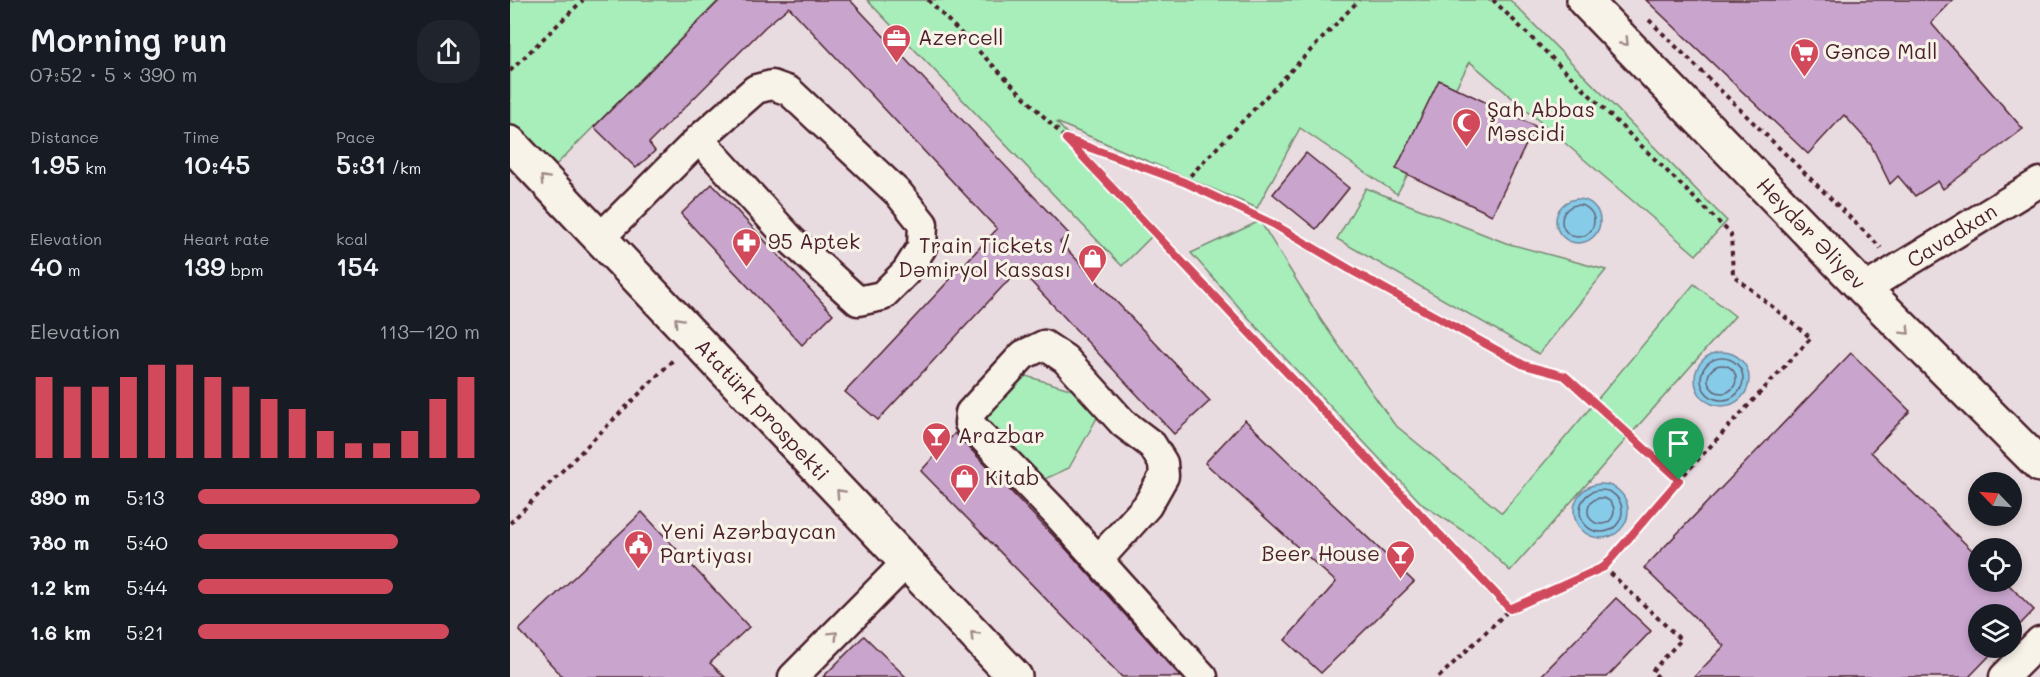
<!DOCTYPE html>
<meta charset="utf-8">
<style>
:root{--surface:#171b24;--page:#20242c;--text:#f1f3f6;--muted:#9ea1a6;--accent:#d1495b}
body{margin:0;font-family:Mali,sans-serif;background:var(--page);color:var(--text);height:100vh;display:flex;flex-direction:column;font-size:22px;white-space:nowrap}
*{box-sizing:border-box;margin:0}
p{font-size:20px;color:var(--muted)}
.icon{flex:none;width:33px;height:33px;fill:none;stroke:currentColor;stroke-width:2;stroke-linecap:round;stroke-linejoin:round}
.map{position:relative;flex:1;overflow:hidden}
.drawer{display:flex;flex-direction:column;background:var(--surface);width:510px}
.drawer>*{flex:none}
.needle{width:39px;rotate:295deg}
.fabs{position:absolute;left:1458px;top:472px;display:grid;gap:12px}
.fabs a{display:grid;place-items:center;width:54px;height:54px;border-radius:50%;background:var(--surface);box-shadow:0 3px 9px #0003;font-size:30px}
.pin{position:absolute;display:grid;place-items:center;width:51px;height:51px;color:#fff;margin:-62px -26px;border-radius:50% 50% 50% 0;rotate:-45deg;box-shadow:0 0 6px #0007}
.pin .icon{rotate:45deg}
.round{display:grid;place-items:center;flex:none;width:63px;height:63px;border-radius:24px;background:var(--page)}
.overview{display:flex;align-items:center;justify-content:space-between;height:102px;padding:0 30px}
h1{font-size:33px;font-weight:600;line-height:45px}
.metrics{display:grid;grid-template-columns:repeat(3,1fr);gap:9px;height:102px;padding:6px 30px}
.metrics div{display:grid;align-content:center}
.metrics b{font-size:26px;font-weight:600}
.metrics small{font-size:16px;font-weight:400}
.metrics p{font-size:16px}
.chart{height:168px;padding:12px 30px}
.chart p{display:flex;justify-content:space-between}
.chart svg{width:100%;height:108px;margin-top:6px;stroke:var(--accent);stroke-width:6}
ul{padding:0 30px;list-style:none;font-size:20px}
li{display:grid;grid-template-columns:96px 72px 1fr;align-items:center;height:45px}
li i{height:15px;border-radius:8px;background:var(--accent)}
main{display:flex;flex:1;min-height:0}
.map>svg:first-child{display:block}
.green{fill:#a7eeba;stroke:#788672;stroke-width:1.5}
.water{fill:#86cbe8;stroke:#6e869c;stroke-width:1.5}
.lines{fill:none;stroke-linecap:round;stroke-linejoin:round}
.shore{stroke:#626477;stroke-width:1.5}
.building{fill:#c9a5ce;stroke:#4a1f2b;stroke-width:1.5}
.minor-casing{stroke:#4a1f2b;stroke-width:33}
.major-casing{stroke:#4a1f2b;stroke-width:38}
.path{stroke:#4a1f2b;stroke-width:4;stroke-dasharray:4.5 4.5;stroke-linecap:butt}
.minor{stroke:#f7f3e8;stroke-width:28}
.major{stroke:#f7f3e8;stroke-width:33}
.oneway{stroke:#a0898a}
.route-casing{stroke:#fff;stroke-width:12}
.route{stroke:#d1495b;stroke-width:8}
.labels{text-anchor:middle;stroke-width:6;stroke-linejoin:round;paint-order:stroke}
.poi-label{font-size:21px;fill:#4a1f2b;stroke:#f7f3e8;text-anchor:start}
.street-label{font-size:21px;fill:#4a1f2b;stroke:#f7f3e8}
</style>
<main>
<section class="drawer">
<div class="overview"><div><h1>Morning run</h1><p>07:52 · 5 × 390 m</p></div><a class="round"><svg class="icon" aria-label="share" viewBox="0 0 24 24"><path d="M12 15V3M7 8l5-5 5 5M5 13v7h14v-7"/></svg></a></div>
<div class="metrics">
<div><p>Distance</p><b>1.95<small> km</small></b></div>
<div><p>Time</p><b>10:45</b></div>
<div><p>Pace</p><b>5:31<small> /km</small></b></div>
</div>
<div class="metrics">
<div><p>Elevation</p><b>40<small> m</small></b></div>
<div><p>Heart rate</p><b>139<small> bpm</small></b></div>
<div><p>kcal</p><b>154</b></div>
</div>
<div class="chart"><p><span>Elevation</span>113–120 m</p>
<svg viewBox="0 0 160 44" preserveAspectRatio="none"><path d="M5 44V11M15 44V15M25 44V15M35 44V11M45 44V6M55 44V6M65 44V11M75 44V15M85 44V20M95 44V24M105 44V33M115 44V38M125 44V38M135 44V33M145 44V20M155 44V11"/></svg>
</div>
<ul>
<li><b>390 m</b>5:13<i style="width:100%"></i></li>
<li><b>780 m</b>5:40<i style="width:71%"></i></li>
<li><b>1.2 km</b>5:44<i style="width:69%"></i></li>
<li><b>1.6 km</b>5:21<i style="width:89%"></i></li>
</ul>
</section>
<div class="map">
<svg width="1530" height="677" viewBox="0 0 1530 677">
<rect width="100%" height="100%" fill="#e9dce0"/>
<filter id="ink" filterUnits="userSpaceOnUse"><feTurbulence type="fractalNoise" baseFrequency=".0167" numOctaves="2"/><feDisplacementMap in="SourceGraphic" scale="12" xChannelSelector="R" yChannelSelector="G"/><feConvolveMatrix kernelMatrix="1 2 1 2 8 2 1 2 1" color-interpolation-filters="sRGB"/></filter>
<g filter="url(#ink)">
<path class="green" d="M0 0 4 2 6 0H209L42 169 0 125Z
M357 0H1000L1217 221 1186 255 960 62 887 194 790 128 747 208 546 122 648 230 612 266Z
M856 188 996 243 1096 270 1029 354 827 239Z
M750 221 811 320 884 424 992 513 1184 284 1225 316 1000 571 969 541 913 505 759 341 681 253Z
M482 366 597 400 559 468 515 488 447 420Z"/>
<path class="water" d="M1046 221a22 22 0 1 1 44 0a22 22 0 1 1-44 0Z
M1185 379a27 27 0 1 1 54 0a27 27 0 1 1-54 0Z
M1064 511a27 27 0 1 1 54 0a27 27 0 1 1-54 0Z"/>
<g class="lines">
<path class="shore" d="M1052 221a16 16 0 1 1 32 0a16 16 0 1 1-32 0Z
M1191 379a21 21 0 1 1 42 0a21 21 0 1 1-42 0Z
M1198 379a14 14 0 1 1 28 0a14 14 0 1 1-28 0Z
M1070 511a21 21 0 1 1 42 0a21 21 0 1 1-42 0Z
M1078 511a13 13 0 1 1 26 0a13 13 0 1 1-26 0Z"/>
</g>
<path class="building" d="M210 0H340L559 234 550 242 700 401 664 434 511 271 493 286 368 420 335 392 487 229 279 7 255 27 139 143 145 151 126 168 84 127Z
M1136 0H1443L1421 23 1513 129 1433 189 1428 181 1405 196 1388 176 1380 184 1361 145 1334 115 1298 154Z
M929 80 1025 126 982 215 886 169Z
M796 153 839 188 806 229 763 194Z
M202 184 323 314 292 345 171 214Z
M1341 353 1400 411 1361 452 1468 556V582H1496L1524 610 1502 633V615H1468V648H1487L1459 677H1184L1214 646 1134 568Z
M735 420 904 582 811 673 775 640 826 582 695 463Z
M445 433 557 550 671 677H612L411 471Z
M132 512 239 627 200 663 215 677H53L9 630Z
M1106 598 1141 631 1097 677H1030Z
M354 636 396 677H313Z"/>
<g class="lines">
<defs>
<path id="minor" d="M90 238 189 139 246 89 262 85 279 91 389 194 413 224 412 247 396 272 372 296 348 301 282 241 189 139
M1354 289 1530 182
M588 560 637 506 654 476 653 463 642 445 613 423 555 359 534 345 513 355 460 413 459 423 546 513 682 665 693 677
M283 677 396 563
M1494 677 1530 641"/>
<path id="major" d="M1074 0 1354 289 1530 465
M0 143 505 677"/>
</defs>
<use href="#minor" class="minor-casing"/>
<use href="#major" class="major-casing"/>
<path class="path" d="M418 0 556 139 1000 609
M1139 20 1371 248
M0 71 73 0
M556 139 674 182 765 225 846 273 1014 365 1055 376 1169 480
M674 182 849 0
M0 523 165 358
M1094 567 1171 640 1142 671 1148 677
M929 677 1000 609 1094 567 1169 480 1301 338 1223 275 1221 234 983 0"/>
<use href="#minor" class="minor"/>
<use href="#major" class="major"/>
</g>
<defs><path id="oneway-chevron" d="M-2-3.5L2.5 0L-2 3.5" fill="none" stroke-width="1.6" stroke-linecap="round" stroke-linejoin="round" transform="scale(1.5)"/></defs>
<g class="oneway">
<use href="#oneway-chevron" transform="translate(1115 42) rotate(46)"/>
<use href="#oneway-chevron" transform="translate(34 179) rotate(-133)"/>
<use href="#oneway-chevron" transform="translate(168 321) rotate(-133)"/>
<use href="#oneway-chevron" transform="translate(1396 331) rotate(45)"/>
<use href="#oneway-chevron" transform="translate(330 493) rotate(-133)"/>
<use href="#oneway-chevron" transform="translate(324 635) rotate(-45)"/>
<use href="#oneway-chevron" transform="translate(464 635) rotate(-134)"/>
</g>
</g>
<g class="lines" filter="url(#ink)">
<defs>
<path id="route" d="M556 139 674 182 765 225 846 273 1014 365 1055 376 1169 480 1094 567 1000 609Z"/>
</defs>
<use href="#route" class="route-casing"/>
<use href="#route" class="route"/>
</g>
<defs>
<symbol id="office-pin" viewBox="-11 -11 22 30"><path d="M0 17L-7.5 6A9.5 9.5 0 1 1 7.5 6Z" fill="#d1495b" stroke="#f7f3e8"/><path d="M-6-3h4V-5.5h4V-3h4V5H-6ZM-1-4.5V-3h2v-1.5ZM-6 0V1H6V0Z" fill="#fff"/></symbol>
<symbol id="supermarket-pin" viewBox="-11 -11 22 30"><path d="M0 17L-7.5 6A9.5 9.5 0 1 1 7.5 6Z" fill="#d1495b" stroke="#f7f3e8"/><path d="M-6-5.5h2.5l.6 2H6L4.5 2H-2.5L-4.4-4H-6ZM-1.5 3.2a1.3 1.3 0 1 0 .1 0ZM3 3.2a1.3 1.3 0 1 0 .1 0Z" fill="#fff"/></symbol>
<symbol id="mosque-pin" viewBox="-11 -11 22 30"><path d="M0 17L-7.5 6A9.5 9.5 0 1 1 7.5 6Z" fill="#d1495b" stroke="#f7f3e8"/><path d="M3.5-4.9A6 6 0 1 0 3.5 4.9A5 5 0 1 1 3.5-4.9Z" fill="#fff"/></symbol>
<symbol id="pharmacy-pin" viewBox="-11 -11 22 30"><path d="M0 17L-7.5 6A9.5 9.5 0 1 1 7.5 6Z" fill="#d1495b" stroke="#f7f3e8"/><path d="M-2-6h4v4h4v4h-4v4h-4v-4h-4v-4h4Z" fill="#fff"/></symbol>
<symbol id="shop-pin" viewBox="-11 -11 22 30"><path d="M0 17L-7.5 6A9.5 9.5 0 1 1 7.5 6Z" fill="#d1495b" stroke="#f7f3e8"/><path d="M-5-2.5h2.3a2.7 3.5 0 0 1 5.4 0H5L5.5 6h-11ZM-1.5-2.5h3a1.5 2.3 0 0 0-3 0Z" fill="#fff"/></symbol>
<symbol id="bar-pin" viewBox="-11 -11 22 30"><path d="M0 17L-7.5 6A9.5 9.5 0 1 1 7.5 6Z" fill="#d1495b" stroke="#f7f3e8"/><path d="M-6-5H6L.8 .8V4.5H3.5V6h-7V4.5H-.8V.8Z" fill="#fff"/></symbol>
<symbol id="civic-pin" viewBox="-11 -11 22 30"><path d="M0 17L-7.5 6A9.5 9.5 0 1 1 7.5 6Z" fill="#d1495b" stroke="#f7f3e8"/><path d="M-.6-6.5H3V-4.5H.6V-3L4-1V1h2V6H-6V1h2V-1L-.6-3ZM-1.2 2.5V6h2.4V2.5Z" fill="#fff"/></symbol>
</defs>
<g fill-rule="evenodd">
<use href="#office-pin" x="370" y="22" width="33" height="45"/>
<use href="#supermarket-pin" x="1278" y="36" width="33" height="45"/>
<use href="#mosque-pin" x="940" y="106" width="33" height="45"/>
<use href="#pharmacy-pin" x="220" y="226" width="33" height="45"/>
<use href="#shop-pin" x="566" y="242" width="33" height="45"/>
<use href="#bar-pin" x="410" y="420" width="33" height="45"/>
<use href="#shop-pin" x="438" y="462" width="33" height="45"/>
<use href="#civic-pin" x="112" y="528" width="33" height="45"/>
<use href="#bar-pin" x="874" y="538" width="33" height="45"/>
</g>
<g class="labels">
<g class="poi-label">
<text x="408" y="45">Azercell</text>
<text x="1315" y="59">Gəncə Mall</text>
<text x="977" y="117">Şah Abbas<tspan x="977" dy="24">Məscidi</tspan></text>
<text x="258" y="249">95 Aptek</text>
<text x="561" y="253" text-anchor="end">Train Tickets /<tspan x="561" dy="24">Dəmiryol Kassası</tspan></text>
<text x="448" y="443">Arazbar</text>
<text x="475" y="485">Кitab</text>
<text x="150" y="539">Yeni Azərbaycan<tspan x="150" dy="24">Partiyası</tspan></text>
<text x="870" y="561" text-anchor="end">Beer House</text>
</g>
<g class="street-label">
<text transform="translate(1301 234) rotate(46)" y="7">Heydər Əliyev</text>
<text transform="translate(1442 236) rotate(-32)" y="7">Cavadxan</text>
<text transform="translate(252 410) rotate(47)" y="7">Atatürk prospekti</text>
</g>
</g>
</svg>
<div class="fabs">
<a><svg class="needle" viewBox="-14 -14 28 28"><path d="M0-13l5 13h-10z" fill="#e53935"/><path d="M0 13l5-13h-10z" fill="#9ea1a6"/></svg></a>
<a><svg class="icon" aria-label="locate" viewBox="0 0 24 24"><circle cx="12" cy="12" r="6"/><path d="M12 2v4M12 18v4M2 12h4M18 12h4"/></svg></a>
<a><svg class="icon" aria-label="layers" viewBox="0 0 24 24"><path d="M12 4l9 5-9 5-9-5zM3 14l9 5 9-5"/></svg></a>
</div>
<div class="pin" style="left:1169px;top:480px;background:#1e9e55"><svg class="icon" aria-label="arrive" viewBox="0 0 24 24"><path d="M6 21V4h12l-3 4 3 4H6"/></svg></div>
</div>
</main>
